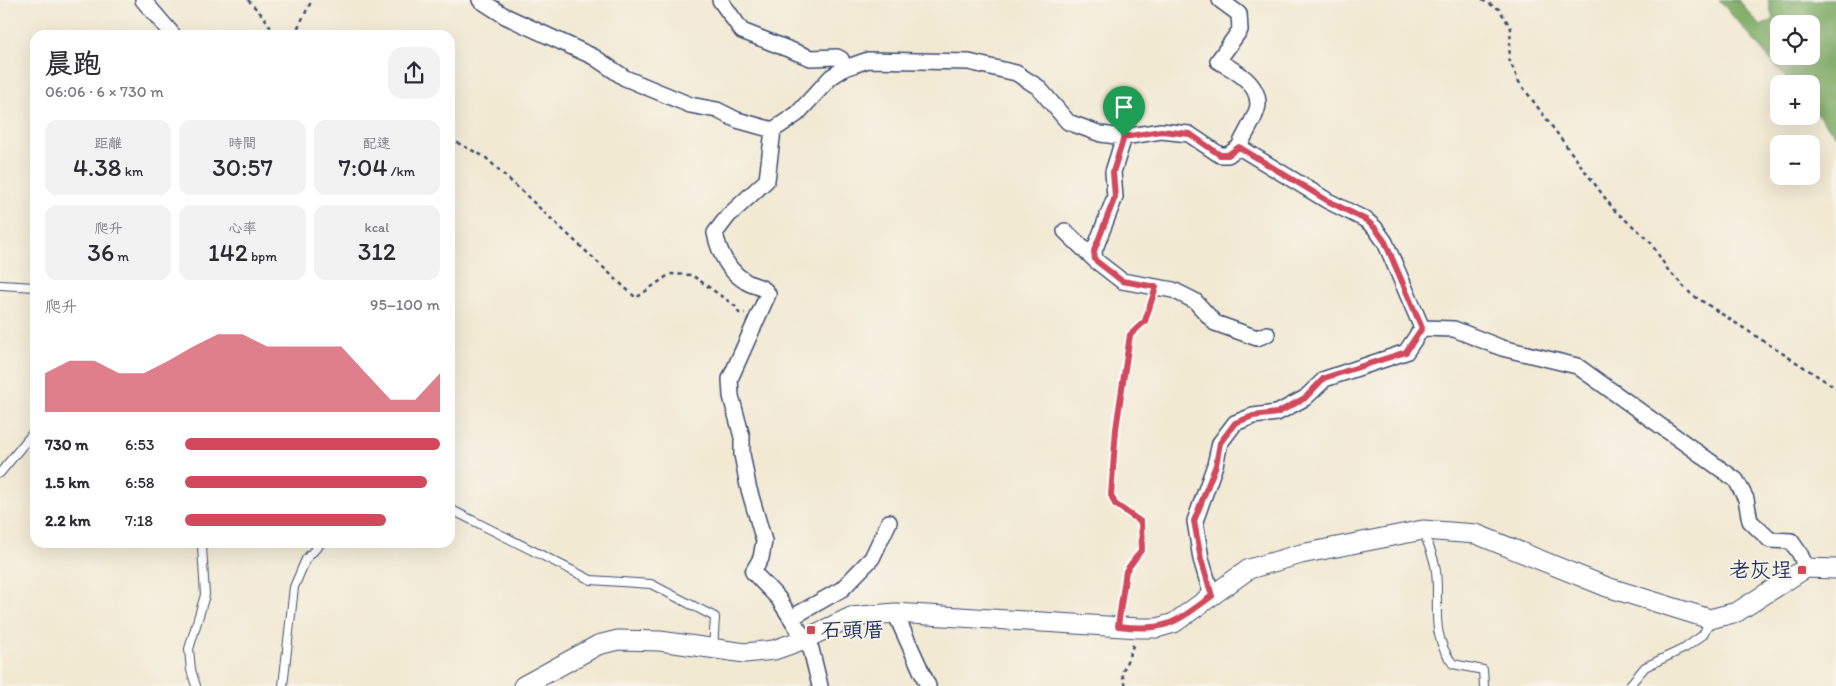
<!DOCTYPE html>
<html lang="zh-TW">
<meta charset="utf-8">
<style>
:root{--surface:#fff;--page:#f2f2f3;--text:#2b2b33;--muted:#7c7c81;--accent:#d1495b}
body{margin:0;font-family:Itim,"LXGW WenKai TC",sans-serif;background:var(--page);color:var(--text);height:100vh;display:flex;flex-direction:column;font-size:19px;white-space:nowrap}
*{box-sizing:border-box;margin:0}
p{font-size:16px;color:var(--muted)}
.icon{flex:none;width:28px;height:28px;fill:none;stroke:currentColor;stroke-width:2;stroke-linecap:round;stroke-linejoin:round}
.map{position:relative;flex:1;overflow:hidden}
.side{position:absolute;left:30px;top:30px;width:425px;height:518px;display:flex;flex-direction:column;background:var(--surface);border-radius:15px;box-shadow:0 5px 20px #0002}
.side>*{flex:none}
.fabs{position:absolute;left:1770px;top:15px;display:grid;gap:10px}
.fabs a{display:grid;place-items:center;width:50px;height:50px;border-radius:10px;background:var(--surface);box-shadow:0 5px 20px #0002;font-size:25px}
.pin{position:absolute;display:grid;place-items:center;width:42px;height:42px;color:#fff;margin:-51px -21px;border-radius:50% 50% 50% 0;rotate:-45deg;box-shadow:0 0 5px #0007}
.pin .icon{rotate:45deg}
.round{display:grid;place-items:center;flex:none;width:52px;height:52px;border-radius:15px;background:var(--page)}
.overview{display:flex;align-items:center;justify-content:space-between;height:85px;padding:0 15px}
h1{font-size:28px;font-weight:600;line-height:38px}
.stats{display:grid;grid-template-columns:repeat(3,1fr);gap:8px;height:85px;padding:5px 15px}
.stats div{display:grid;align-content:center;border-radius:12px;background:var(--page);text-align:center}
.stats b{font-size:25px;font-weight:600}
.stats small{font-size:14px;font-weight:400}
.stats p{font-size:14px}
.chart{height:140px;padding:10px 15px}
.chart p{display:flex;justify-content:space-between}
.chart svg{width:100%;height:90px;margin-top:5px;fill:var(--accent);opacity:.7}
ul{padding:0 15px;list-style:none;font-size:16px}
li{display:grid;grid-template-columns:80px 60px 1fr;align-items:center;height:38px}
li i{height:12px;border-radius:6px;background:var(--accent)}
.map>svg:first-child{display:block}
.forest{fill:#7caa64;stroke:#4c6c61;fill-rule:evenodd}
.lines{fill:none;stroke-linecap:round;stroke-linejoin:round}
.service-casing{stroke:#3b4b70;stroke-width:10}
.minor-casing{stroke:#3b4b70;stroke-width:18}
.tertiary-casing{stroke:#3b4b70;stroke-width:21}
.path{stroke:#3b4b70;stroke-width:2.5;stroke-dasharray:4 4;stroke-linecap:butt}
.service{stroke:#fff;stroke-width:8}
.minor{stroke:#fff;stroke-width:15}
.tertiary{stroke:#fff;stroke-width:19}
.route-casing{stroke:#fff;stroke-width:10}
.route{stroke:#d1495b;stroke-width:6}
.poi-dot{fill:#d1495b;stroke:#f7f3e8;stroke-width:2}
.labels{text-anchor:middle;stroke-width:4;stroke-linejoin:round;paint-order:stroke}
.poi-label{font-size:21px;fill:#1b2f5e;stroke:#f7f3e8;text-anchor:end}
</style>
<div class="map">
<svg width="1836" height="686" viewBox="0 0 1836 686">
<rect width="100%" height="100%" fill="#f7f3e8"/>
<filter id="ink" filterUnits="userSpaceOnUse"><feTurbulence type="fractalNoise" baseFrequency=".02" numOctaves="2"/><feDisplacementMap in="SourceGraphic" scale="10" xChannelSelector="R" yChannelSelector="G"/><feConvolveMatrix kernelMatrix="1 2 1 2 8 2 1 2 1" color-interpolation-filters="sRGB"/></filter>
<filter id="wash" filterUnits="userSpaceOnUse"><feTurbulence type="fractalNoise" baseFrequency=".0096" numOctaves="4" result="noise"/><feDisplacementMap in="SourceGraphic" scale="20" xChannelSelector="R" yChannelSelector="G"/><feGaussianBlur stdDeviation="1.12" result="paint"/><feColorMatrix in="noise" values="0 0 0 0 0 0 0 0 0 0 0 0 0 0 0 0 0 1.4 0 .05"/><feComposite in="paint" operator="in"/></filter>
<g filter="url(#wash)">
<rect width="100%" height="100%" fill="#f2e9d3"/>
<path class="forest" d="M1719 0H1738L1761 26 1773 20 1768 0H1836V136L1811 107V84H1791ZM1779 24H1811V56H1779Z"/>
</g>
<g filter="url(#ink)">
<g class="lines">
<defs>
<path id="service" d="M0 285 35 287
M0 473 32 434
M450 509 591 580 651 584 715 617 713 649
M1423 530C1427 543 1435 558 1436 571 1440 606 1429 633 1453 664L1483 670 1484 686
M196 686 191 670 189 649 205 595 202 547
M283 686 294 587 306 559 322 542
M1629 686 1645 667 1685 648 1703 635 1710 620"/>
<path id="minor" d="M143 0 173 35
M480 0 505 16 594 57 625 78 690 105 717 110 737 120 773 130 797 114 831 77 845 68 868 60 969 62 1016 73 1038 87 1068 122 1101 134 1124 137 1161 131 1189 134 1220 155H1228L1239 147 1328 201 1366 220 1375 228 1385 242 1422 328
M720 0 742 31 811 58 837 57 841 59 845 68
M1220 0 1239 14 1240 30 1218 61C1234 70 1258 82 1258 104 1258 114 1243 137 1239 147
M773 130 767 180 728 216 715 233C719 252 727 270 745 281 753 287 763 285 768 294L730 379 731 396 742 437V454L748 486 764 541 761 558 753 572 778 598 811 649 820 686
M1124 137 1113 172 1115 197 1094 251 1095 260 1122 281 1173 290 1195 301 1215 323 1257 338 1267 334
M1065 231 1095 260
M1212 596 1201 559 1195 521 1215 465 1220 443 1235 423 1253 416 1277 413 1305 398 1325 379 1406 352 1422 328 1454 329 1502 348 1577 366 1736 480 1746 499 1750 521 1770 540 1791 541 1800 554 1806 568
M895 613 928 686
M791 618 842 589 872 558 889 522"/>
<path id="tertiary" d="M523 686 598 645 618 640 660 641 745 653 774 650 805 639 851 617 895 613 1139 628H1157L1174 623 1249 569 1301 554 1423 530 1476 534 1607 587 1710 619 1737 612 1806 568 1836 569"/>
</defs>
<use href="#service" class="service-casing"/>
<use href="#minor" class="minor-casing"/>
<use href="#tertiary" class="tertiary-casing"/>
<path class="path" d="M248 0 264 17 275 35
M1482 0 1499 9 1511 28 1509 59 1519 82 1614 210 1649 240 1668 270 1691 294 1836 388
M294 35 312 0
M450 139 485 157 636 298 670 274 692 275 735 306 739 313H745
M1120 612 1126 571 1142 549 1141 522 1115 504 1111 495 1116 429 1130 335 1145 321 1152 299
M1126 686 1122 674 1134 643"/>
<use href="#service" class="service"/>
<use href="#minor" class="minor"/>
<use href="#tertiary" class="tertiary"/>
</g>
</g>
<g class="lines" filter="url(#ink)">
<defs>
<path id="route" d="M1161 131 1190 134 1220 155H1228L1239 147 1328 201 1366 220 1375 228 1385 242 1422 328 1406 352 1324 378 1305 398 1277 413 1253 416 1235 423 1220 443 1216 465 1194 521 1201 559 1212 596C1175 623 1166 632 1118 626L1126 571 1142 549 1141 522 1115 504 1111 495 1116 429 1130 335 1145 321 1156 287 1122 281 1095 260 1094 251 1115 197 1113 172 1124 137Z"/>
</defs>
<use href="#route" class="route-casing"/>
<use href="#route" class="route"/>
</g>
<g class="poi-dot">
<rect x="1797" y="565" width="10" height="10" rx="2.5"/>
<rect x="806" y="625" width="10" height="10" rx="2.5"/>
</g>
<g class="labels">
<g class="poi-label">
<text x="1792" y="577">老灰埕</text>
<text x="821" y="637" text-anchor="start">石頭厝</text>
</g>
</g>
</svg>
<div class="fabs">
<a><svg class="icon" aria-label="locate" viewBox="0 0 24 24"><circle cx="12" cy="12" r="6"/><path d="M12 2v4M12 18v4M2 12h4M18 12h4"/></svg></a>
<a>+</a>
<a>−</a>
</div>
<div class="pin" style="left:1124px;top:137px;background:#1e9e55"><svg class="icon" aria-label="arrive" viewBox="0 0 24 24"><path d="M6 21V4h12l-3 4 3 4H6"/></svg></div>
<section class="side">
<div class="overview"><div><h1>晨跑</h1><p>06:06 · 6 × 730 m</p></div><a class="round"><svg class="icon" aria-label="share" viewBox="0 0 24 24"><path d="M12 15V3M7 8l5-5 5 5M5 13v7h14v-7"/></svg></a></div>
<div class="stats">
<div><p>距離</p><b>4.38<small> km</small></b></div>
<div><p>時間</p><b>30:57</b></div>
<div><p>配速</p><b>7:04<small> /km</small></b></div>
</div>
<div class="stats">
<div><p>爬升</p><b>36<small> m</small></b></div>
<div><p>心率</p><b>142<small> bpm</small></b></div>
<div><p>kcal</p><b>312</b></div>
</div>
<div class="chart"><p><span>爬升</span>95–100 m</p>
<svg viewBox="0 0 160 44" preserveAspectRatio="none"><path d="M0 44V25L10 19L20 19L30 25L40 25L50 19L60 12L70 6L80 6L90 12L100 12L110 12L120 12L130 25L140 38L150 38L160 25V44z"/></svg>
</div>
<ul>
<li><b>730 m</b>6:53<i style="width:100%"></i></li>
<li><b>1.5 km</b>6:58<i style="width:95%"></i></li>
<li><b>2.2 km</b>7:18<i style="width:79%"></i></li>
</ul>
</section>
</div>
